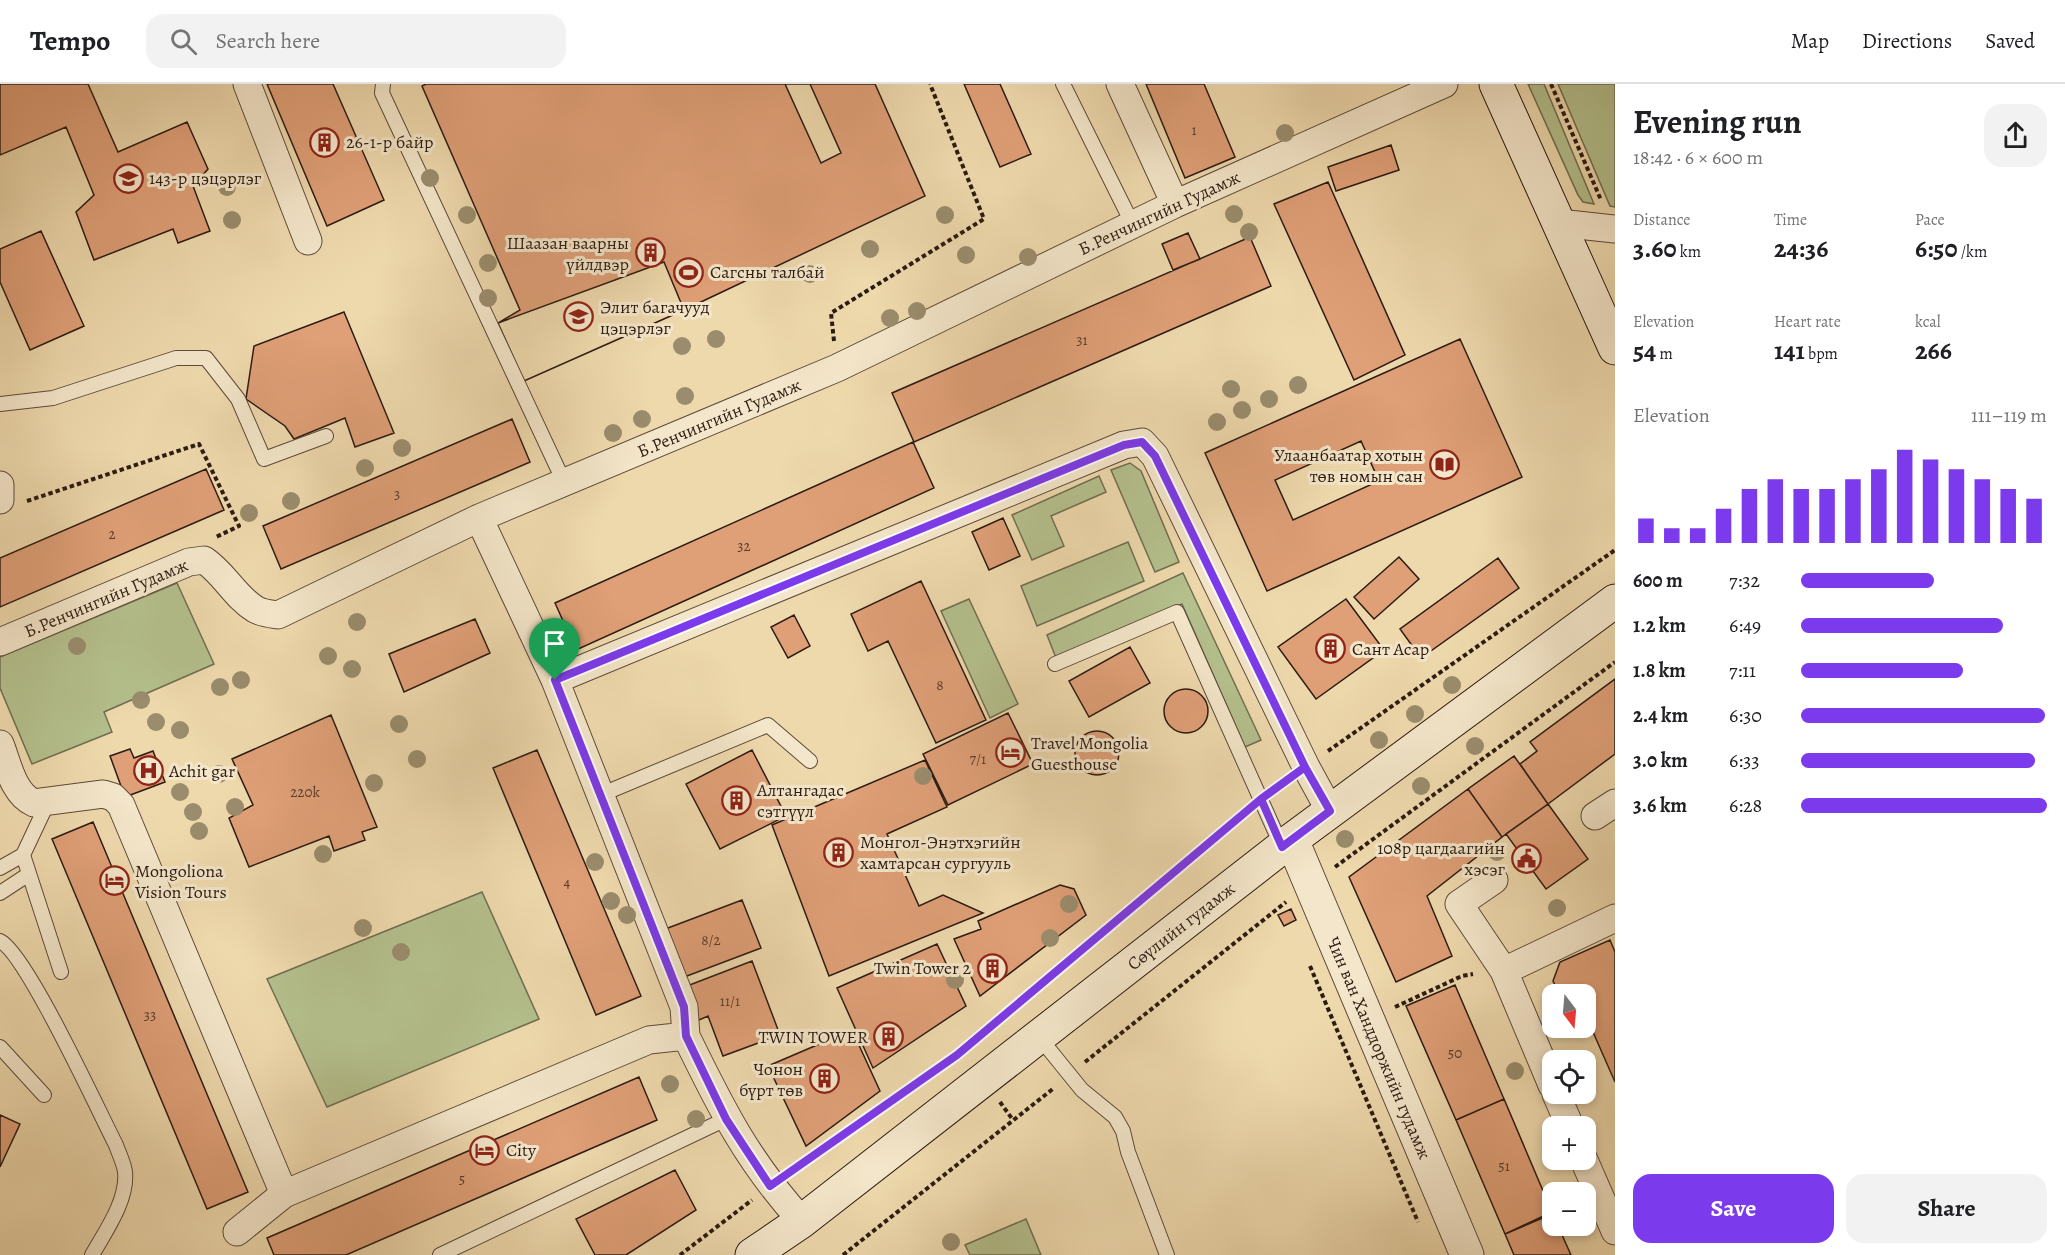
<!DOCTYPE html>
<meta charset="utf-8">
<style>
:root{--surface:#fff;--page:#f2f2f2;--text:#202124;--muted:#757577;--line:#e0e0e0;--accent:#7c3aed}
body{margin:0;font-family:Alegreya,serif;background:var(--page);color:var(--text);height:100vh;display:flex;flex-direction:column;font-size:22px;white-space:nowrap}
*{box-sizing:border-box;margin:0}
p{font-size:20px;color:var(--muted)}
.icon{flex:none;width:33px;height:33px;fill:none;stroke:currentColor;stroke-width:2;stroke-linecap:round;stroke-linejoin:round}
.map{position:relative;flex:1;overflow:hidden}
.sheet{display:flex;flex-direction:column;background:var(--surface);width:450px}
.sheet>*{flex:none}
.needle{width:39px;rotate:164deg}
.buttons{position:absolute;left:1542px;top:900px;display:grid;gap:12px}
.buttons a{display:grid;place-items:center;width:54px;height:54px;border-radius:12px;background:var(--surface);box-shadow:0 3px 9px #0003;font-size:30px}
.pin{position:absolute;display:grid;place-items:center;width:51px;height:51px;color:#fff;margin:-62px -26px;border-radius:50% 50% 50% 0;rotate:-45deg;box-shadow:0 0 6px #0007}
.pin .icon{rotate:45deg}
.round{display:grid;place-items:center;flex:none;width:63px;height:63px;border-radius:18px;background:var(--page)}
.summary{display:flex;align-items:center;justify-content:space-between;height:102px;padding:0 18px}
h1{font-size:33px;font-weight:700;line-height:45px}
.metrics{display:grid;grid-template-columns:repeat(3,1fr);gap:9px;height:102px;padding:6px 18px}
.metrics div{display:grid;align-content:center}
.metrics b{font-size:26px;font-weight:700}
.metrics small{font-size:16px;font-weight:400}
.metrics p{font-size:16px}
.chart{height:168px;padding:12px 18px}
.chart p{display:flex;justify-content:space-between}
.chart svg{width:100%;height:108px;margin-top:6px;stroke:var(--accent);stroke-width:6}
.primary-button{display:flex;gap:12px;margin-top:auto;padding:12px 18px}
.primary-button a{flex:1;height:69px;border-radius:18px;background:var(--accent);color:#fff;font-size:24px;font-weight:700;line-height:69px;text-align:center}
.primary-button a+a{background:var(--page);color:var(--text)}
ul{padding:0 18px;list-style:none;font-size:20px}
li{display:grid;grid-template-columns:96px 72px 1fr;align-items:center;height:45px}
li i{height:15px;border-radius:8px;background:var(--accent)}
header{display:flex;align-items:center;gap:36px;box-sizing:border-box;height:84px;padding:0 30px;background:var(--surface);border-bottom:2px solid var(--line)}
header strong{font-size:28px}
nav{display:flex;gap:33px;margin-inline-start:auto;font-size:21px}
.search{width:420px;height:54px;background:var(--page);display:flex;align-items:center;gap:15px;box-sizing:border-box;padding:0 21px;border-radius:18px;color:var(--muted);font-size:22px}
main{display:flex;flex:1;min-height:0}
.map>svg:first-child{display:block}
.green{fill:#b4c08d;stroke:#706e50;stroke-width:1.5}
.building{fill:#df9f77;stroke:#2c1b12;stroke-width:1.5;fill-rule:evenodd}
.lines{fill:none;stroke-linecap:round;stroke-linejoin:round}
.service-casing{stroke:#5c4a39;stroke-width:16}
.minor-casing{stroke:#5c4a39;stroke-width:29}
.tertiary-casing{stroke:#5c4a39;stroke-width:35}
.secondary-casing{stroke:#2c1b12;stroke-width:35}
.path{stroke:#2c1b12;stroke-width:4;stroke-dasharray:4.5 3;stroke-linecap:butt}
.service{stroke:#f4e6ca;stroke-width:14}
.minor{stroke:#f4e6ca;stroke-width:27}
.tertiary{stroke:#f4e6ca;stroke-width:33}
.secondary{stroke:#f4e6ca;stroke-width:33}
.tree{fill:#9a8c6c}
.route-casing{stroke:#fff;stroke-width:12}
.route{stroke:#7c3aed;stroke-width:8}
.labels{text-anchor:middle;stroke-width:6;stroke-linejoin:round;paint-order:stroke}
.number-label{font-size:15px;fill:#593c2b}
.poi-label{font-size:18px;fill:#2c1b12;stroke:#f4e6ca;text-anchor:start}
.street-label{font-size:18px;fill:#2c1b12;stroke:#f4e6ca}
</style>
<header>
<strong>Tempo</strong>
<div class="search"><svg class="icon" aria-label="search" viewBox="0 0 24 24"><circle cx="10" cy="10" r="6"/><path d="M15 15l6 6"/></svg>Search here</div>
<nav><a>Map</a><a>Directions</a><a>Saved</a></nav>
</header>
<main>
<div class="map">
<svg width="1615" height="1171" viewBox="0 0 1615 1171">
<rect width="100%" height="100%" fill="#eed9ad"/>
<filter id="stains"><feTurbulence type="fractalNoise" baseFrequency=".00333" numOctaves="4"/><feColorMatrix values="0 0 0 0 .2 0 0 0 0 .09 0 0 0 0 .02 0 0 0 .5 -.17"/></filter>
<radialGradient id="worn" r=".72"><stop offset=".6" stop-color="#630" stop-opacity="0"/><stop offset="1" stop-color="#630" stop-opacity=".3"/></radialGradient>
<path class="green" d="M1528 0H1544L1594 120 1583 118 1578 111Z
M1558 0H1615V123L1610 122Z
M1130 379 1141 387 1179 478 1155 488 1111 386Z
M1099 392 1106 408 1051 432 1064 462 1032 476 1012 431Z
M1128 458 1144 497 1037 542 1021 502Z
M1183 489 1261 656 1245 663 1182 520 1056 574 1047 551Z
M177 499 214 580 104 628 112 648 32 680 0 604V573Z
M969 515 1018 620 990 634 941 527Z
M482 808 539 935 327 1023 267 895Z
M1026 1135 1041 1171H970L965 1161Z"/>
<path class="building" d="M0 0H88L118 68 187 38 208 85 193 102 210 147 178 159 173 145 94 176 76 128 94 111 66 43 0 71Z
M267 0H333L384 116 327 142Z
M426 0H875L925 112 684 226 524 297 498 239 520 226 422 2Z
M785 0H810L841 69 821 79Z
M964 0H1000L1031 70 1000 83Z
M1146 0H1204L1235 73 1185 94Z
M1391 61 1399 86 1336 107 1328 83Z
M1328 98 1405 271 1354 296 1274 120Z
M41 147 84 242 30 266 0 198V165Z
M1188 149 1200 175 1173 186 1162 160Z
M1250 153 1271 202 914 358 892 309Z
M664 178 684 226 524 297 498 239Z
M344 228 394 349 355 363 345 334 294 355 285 342 246 315 254 262Z
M1460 255 1522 393 1267 507 1205 369ZM1361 357 1379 397 1293 436 1275 396Z
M512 335 530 378 281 485 263 442Z
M913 358 934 404 576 566 555 519Z
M206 385 224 426 0 523V474Z
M1003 434 1020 472 989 486 972 448Z
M1399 473 1419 495 1374 535 1354 513Z
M1498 474 1519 504 1421 574 1400 545Z
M921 497 986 636 936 659 888 557 868 567 851 530Z
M1346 515 1384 566 1316 615 1278 563Z
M794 531 810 562 788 574 771 543Z
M475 535 490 569 404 608 389 570Z
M1130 563 1150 599 1089 633 1069 597Z
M1615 595V670L1548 720 1520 680 1537 667 1530 658Z
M1164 627a22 22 0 1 1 44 0a22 22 0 1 1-44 0Z
M1008 629 1033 680 948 721 923 670Z
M331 631 377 743 362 748 365 756 334 767 329 752 249 783 229 734 253 721 232 675Z
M1075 669a22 22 0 1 1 44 0a22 22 0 1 1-44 0Z
M130 665 134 674 153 667 165 698 125 713 110 672Z
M537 666 641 912 596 931 493 684Z
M752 666 786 732 720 765 686 700Z
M1514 672 1548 720 1502 753 1468 705Z
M925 676 947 723 887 750 919 822 943 811 983 829 829 892 772 741Z
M1468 705 1502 753 1427 812 1452 872 1396 898 1349 793Z
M1548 720 1588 775 1546 805 1506 750Z
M93 738 248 1108 207 1125 52 755Z
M1060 801 1074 805 1086 831 980 912 954 855 981 845 978 837Z
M742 816 761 864 679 895 660 847Z
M1291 825 1296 836 1284 842 1278 831Z
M1610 856 1615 868V998L1586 932V910H1559L1553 897 1560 878Z
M937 860 966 922 873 984 837 904Z
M752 877 780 951 723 972 708 932 699 936 687 902Z
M1455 901 1504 1015 1456 1036 1406 922Z
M852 946 880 1007 806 1062 768 982Z
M639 993 657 1036 346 1171H274L267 1154Z
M1504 1015 1552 1128 1505 1150 1456 1036Z
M0 1031 20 1040 0 1083Z
M675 1086 696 1126 626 1171H595L576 1135Z
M1552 1130V1142H1558L1571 1171H1514L1505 1150Z"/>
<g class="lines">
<defs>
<path id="service" d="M383 0 382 9 564 398
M1063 0 1133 141
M0 320 53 314 176 274H206L238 315 264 375 326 352
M1055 580 1177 528 1282 763
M600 711 768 641 810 677
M23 771 61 888
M0 784 23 771 48 718
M0 809 29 790
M0 857C26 869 98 1026 116 1061 119 1070 124 1079 125 1088 128 1116 105 1148 92 1171
M1039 953 1082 1006 1115 1033 1123 1047 1128 1068 1167 1171
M0 963 44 1011
M440 1171 726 1035"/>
<path id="minor" d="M247 0 308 157
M1120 0 1175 120
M1559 139 1615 145
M0 401V416
M479 434 555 596 684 923 686 952
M0 558 189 478 204 476C224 489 235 513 255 525 261 529 271 530 278 531L479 434 837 284 1175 120 1444 0
M555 596 1124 361 1142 358 1155 372 1306 683 1330 727
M0 660C8 680 13 710 34 719L103 710 113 713 121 721 284 1110
M1595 732 1615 719
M1494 796 1459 820 1504 887
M1552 1001 1504 887 1615 834
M1556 1010 1570 1042
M1584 1076 1615 1147
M237 1148 284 1110 649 956 686 952C721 1024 748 1078 802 1137"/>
<path id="tertiary" d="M1292 756 1467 1171"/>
<path id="secondary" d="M1496 0 1615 264
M752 1171 802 1137 1282 763 1615 517"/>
</defs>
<use href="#service" class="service-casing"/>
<use href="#minor" class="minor-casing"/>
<use href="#tertiary" class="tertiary-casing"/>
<use href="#secondary" class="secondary-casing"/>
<path class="path" d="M1551 0 1601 116
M834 257 831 229 984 135 930 0
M27 417 199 360 239 442 216 453
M1328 667 1615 466
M1335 783 1615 578
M1310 882 1418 1138
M1395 923 1462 892 1473 890
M1085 978 1286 818
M1000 1018 1013 1036
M792 1086 957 971 1245 729
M680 1171 752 1116
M843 1171 1054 1004"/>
<use href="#service" class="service"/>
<use href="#minor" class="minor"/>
<use href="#tertiary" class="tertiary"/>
<use href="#secondary" class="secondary"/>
</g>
<g class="tree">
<circle cx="1285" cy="49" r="9"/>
<circle cx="430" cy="94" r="9"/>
<circle cx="227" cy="103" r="9"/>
<circle cx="1234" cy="130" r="9"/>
<circle cx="467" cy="131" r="9"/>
<circle cx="945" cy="131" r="9"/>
<circle cx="232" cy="136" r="9"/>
<circle cx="1249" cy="148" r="9"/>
<circle cx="870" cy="165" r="9"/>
<circle cx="966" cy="171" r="9"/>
<circle cx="1028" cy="173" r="9"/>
<circle cx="488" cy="179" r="9"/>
<circle cx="810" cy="190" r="9"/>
<circle cx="488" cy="214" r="9"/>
<circle cx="917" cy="227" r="9"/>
<circle cx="890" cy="234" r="9"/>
<circle cx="716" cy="255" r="9"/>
<circle cx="682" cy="262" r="9"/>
<circle cx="1298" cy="301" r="9"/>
<circle cx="1231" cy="305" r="9"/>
<circle cx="685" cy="312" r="9"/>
<circle cx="1269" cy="315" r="9"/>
<circle cx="1242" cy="326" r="9"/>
<circle cx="642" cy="335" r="9"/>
<circle cx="1217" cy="338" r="9"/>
<circle cx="613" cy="349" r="9"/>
<circle cx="402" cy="364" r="9"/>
<circle cx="365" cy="384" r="9"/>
<circle cx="291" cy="417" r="9"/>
<circle cx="249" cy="429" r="9"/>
<circle cx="357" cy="538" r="9"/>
<circle cx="77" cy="562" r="9"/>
<circle cx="328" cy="572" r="9"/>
<circle cx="352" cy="585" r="9"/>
<circle cx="241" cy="596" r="9"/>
<circle cx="1452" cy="601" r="9"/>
<circle cx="220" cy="603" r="9"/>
<circle cx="141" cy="616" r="9"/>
<circle cx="1415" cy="630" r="9"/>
<circle cx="156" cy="638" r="9"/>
<circle cx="399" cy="640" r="9"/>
<circle cx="180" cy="646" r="9"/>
<circle cx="1379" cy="656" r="9"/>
<circle cx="1475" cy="662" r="9"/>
<circle cx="417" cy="675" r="9"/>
<circle cx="219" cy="690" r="9"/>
<circle cx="923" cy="692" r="9"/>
<circle cx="374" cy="699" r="9"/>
<circle cx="1421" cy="702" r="9"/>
<circle cx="180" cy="708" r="9"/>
<circle cx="235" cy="723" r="9"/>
<circle cx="193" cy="728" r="9"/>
<circle cx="199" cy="747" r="9"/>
<circle cx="1345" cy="755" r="9"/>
<circle cx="1497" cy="768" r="9"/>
<circle cx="323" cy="770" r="9"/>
<circle cx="595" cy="778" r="9"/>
<circle cx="611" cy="817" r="9"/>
<circle cx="1069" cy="820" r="9"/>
<circle cx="1557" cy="824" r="9"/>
<circle cx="627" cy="831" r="9"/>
<circle cx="363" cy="844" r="9"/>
<circle cx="1050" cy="854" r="9"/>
<circle cx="401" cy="868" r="9"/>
<circle cx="955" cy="896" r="9"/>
<circle cx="1515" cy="987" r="9"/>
<circle cx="670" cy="1000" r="9"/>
<circle cx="696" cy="1035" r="9"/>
<circle cx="951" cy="1158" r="9"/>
</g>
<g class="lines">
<defs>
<path id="route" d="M555 596 1124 361 1142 358 1155 372 1305 683 1261 715 1282 763 1330 727 1305 683 1261 715 957 971 770 1102 726 1035 686 952 684 923 555 596"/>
</defs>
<use href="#route" class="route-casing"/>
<use href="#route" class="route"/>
</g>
<defs>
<symbol id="building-ring" viewBox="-11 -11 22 22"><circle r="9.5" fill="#f4e6ca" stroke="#8f2418" stroke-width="1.5"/><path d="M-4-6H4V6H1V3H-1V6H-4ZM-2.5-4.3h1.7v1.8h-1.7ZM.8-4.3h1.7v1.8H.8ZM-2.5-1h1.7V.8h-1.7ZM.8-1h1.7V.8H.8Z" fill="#8f2418"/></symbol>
<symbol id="school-ring" viewBox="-11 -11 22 22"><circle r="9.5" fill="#f4e6ca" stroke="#8f2418" stroke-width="1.5"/><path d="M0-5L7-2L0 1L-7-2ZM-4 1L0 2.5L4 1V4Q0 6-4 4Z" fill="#8f2418"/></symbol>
<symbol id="stadium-ring" viewBox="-11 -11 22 22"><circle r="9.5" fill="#f4e6ca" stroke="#8f2418" stroke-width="1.5"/><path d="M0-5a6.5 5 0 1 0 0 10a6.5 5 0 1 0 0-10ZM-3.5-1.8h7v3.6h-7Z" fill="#8f2418"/></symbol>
<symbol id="library-ring" viewBox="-11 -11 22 22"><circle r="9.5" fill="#f4e6ca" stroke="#8f2418" stroke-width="1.5"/><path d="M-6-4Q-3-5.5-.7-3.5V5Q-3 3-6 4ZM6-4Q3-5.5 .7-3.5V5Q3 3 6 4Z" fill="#8f2418"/></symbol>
<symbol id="hotel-ring" viewBox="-11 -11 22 22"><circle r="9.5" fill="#f4e6ca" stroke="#8f2418" stroke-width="1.5"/><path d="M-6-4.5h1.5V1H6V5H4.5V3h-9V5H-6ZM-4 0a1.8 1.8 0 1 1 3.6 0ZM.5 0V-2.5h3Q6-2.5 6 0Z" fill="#8f2418"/></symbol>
<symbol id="hospital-ring" viewBox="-11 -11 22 22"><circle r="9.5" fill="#f4e6ca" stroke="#8f2418" stroke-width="1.5"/><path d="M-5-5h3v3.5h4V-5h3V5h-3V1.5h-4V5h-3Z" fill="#8f2418"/></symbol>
<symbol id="civic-ring" viewBox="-11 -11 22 22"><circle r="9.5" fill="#f4e6ca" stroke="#8f2418" stroke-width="1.5"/><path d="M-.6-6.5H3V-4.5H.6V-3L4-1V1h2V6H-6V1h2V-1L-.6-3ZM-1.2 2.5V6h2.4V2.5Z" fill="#8f2418"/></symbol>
</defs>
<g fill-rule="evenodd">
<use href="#building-ring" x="308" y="42" width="33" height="33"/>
<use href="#school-ring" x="112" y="78" width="33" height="33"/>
<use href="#building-ring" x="634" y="152" width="33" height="33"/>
<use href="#stadium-ring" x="672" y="172" width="33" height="33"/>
<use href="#school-ring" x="562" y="216" width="33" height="33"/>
<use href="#library-ring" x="1428" y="364" width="33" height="33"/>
<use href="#building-ring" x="1314" y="548" width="33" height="33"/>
<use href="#hotel-ring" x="994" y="652" width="33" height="33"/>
<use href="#hospital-ring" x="132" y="670" width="33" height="33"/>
<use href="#building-ring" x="720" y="700" width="33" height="33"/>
<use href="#building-ring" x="822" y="752" width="33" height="33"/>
<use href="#civic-ring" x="1510" y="758" width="33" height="33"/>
<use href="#hotel-ring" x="98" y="780" width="33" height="33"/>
<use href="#building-ring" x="976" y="868" width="33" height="33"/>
<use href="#building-ring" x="872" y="936" width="33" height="33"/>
<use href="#building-ring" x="808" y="978" width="33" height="33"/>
<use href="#hotel-ring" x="468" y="1050" width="33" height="33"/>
</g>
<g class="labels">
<g class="number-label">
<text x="1194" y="51">1</text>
<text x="1082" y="261">31</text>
<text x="397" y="415">3</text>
<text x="112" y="455">2</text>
<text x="744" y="467">32</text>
<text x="940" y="606">8</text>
<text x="978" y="680">7/1</text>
<text x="305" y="713">220k</text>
<text x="567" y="803">4</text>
<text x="711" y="861">8/2</text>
<text x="730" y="922">11/1</text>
<text x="150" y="936">33</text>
<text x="1455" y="974">50</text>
<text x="1504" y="1087">51</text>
<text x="462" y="1100">5</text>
</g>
<g class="poi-label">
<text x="346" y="64">26-1-р байр</text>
<text x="149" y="100">143-р цэцэрлэг</text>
<text x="629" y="165" text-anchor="end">Шаазан ваарны<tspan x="629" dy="21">үйлдвэр</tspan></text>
<text x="710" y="194">Сагсны талбай</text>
<text x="600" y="229">Элит багачууд<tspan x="600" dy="21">цэцэрлэг</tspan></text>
<text x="1423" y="377" text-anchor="end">Улаанбаатар хотын<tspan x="1423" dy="21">төв номын сан</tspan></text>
<text x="1352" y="571">Сант Асар</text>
<text x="1031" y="665">Travel Mongolia<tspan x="1031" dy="21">Guesthouse</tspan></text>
<text x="169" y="693">Achit gar</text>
<text x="757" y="712">Алтангадас<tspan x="757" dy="21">сэтгүүл</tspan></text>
<text x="860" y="764">Монгол-Энэтхэгийн<tspan x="860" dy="21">хамтарсан сургууль</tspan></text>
<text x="1505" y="770" text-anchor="end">108р цагдаагийн<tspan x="1505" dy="21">хэсэг</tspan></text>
<text x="135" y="793">Mongoliona<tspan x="135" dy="21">Vision Tours</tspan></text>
<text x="971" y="890" text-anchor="end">Twin Tower 2</text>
<text x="868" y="959" text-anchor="end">TWIN TOWER</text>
<text x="803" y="991" text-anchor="end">Чонон<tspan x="803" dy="21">бүрт төв</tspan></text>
<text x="506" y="1072">City</text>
</g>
<g class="street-label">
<text transform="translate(1159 129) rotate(-25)" y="6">Б.Ренчингийн Гудамж</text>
<text transform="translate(719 334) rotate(-23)" y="6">Б.Ренчингийн Гудамж</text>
<text transform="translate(106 514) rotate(-23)" y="6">Б.Ренчингийн Гудамж</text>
<text transform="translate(1181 842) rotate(-38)" y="6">Сөүлийн гудамж</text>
<text transform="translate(1379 964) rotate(67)" y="6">Чин ван Ханддоржийн гудамж</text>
</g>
</g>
<rect width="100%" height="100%" filter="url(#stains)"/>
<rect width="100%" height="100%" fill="url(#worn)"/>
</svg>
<div class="buttons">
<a><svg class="needle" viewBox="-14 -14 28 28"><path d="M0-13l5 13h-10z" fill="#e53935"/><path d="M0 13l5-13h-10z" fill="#757577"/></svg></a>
<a><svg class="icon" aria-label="locate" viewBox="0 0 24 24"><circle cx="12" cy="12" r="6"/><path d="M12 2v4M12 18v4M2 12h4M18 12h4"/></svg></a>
<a>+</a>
<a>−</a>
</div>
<div class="pin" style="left:555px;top:596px;background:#1e9e55"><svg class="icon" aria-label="arrive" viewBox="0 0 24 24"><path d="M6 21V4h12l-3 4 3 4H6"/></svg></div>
</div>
<section class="sheet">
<div class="summary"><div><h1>Evening run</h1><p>18:42 · 6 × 600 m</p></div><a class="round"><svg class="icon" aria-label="share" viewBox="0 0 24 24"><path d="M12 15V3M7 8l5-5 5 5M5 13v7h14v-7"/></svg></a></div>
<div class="metrics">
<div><p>Distance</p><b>3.60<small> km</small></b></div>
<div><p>Time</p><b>24:36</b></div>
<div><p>Pace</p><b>6:50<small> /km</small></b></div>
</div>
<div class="metrics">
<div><p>Elevation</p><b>54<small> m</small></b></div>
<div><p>Heart rate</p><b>141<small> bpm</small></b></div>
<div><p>kcal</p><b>266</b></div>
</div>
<div class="chart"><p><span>Elevation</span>111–119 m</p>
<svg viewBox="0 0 160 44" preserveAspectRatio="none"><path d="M5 44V34M15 44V38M25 44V38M35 44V30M45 44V22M55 44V18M65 44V22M75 44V22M85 44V18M95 44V14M105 44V6M115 44V10M125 44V14M135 44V18M145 44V22M155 44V26"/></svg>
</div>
<ul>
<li><b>600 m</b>7:32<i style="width:54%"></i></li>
<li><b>1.2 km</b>6:49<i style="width:82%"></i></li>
<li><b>1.8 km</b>7:11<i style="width:66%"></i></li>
<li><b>2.4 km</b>6:30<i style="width:99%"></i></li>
<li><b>3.0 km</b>6:33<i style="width:95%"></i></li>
<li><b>3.6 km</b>6:28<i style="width:100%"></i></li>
</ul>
<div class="primary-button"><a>Save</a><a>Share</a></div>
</section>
</main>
